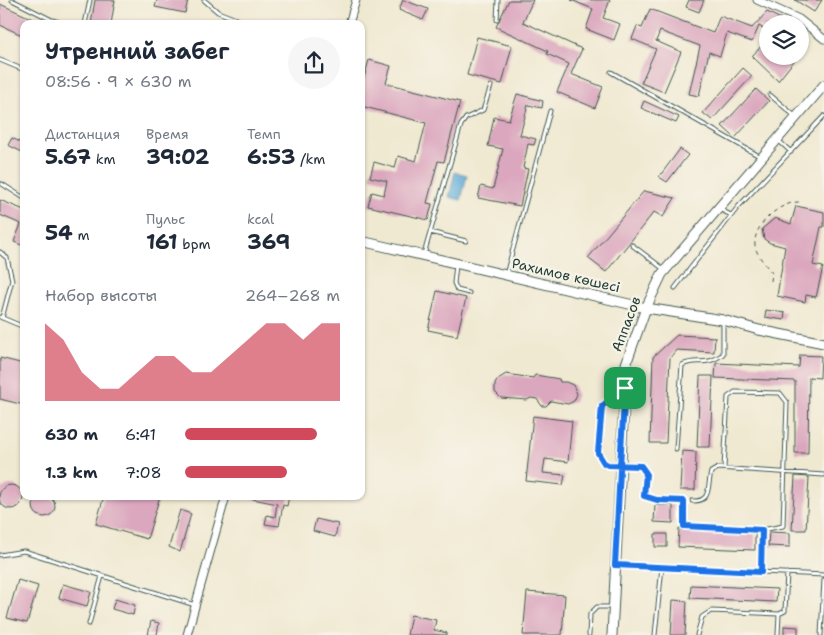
<!DOCTYPE html>
<html lang="ru">
<meta charset="utf-8">
<style>
:root{--surface:#fff;--page:#f6f6f7;--text:#1f2937;--muted:#747a83;--accent:#d1495b}
body{margin:0;font-family:"Shantell Sans",sans-serif;background:var(--page);color:var(--text);height:100vh;display:flex;flex-direction:column;font-size:19px;white-space:nowrap}
*{box-sizing:border-box;margin:0}
p{font-size:16px;color:var(--muted)}
.icon{flex:none;width:28px;height:28px;fill:none;stroke:currentColor;stroke-width:2;stroke-linecap:round;stroke-linejoin:round}
.map{position:relative;flex:1;overflow:hidden}
.drawer{position:absolute;left:20px;top:20px;width:345px;height:480px;display:flex;flex-direction:column;background:var(--surface);border-radius:10px;box-shadow:0 1px 4px #0004}
.drawer>*{flex:none}
.tools{position:absolute;left:759px;top:15px;display:grid;gap:10px}
.tools a{display:grid;place-items:center;width:50px;height:50px;border-radius:50%;background:var(--surface);box-shadow:0 1px 4px #0004;font-size:25px}
.pin{position:absolute;display:grid;place-items:center;width:42px;height:42px;color:#fff;margin:-21px;border-radius:10px;box-shadow:0 2px 8px #0006}
.round{display:grid;place-items:center;flex:none;width:52px;height:52px;border-radius:26px;background:var(--page)}
.summary{display:flex;align-items:center;justify-content:space-between;height:85px;padding:0 25px}
h1{font-size:22px;font-weight:700;line-height:38px}
.stats{display:grid;grid-template-columns:repeat(3,1fr);gap:8px;height:85px;padding:5px 25px}
.stats div{display:grid;align-content:center}
.stats b{font-size:21px;font-weight:700}
.stats small{font-size:14px;font-weight:400}
.stats p{font-size:14px}
.chart{height:140px;padding:10px 25px}
.chart p{display:flex;justify-content:space-between}
.chart svg{width:100%;height:90px;margin-top:5px;fill:var(--accent);opacity:.7}
ul{padding:0 25px;list-style:none;font-size:16px}
li{display:grid;grid-template-columns:80px 60px 1fr;align-items:center;height:38px}
li i{height:12px;border-radius:6px;background:var(--accent)}
.map>svg:first-child{display:block}
.water{fill:#5eacd8;stroke:#3e7486}
.building{fill:#dba7be}
.lines{fill:none;stroke-linecap:round;stroke-linejoin:round}
.service-casing{stroke:#3e574c;stroke-width:5}
.minor-casing{stroke:#3e574c;stroke-width:9}
.tertiary-casing{stroke:#3e574c;stroke-width:11}
.path{stroke:#3e574c;stroke-width:1;stroke-dasharray:4 4;stroke-linecap:butt}
.service{stroke:#fff;stroke-width:3}
.minor{stroke:#fff;stroke-width:7}
.tertiary{stroke:#fff;stroke-width:9}
.route-casing{stroke:#fff;stroke-width:10}
.route{stroke:#1a73e8;stroke-width:6}
.labels{text-anchor:middle;stroke-width:4.5;stroke-linejoin:round;paint-order:stroke}
.street-label{font-size:14px;fill:#1f3d34;stroke:#f7f3e8}
</style>
<div class="map">
<svg width="824" height="635" viewBox="0 0 824 635">
<rect width="100%" height="100%" fill="#f7f3e8"/>
<filter id="ink" filterUnits="userSpaceOnUse"><feTurbulence type="fractalNoise" baseFrequency=".02" numOctaves="2"/><feDisplacementMap in="SourceGraphic" scale="10" xChannelSelector="R" yChannelSelector="G"/><feConvolveMatrix kernelMatrix="1 2 1 2 8 2 1 2 1" color-interpolation-filters="sRGB"/></filter>
<filter id="wash" filterUnits="userSpaceOnUse"><feTurbulence type="fractalNoise" baseFrequency=".0096" numOctaves="4" result="noise"/><feDisplacementMap in="SourceGraphic" scale="20" xChannelSelector="R" yChannelSelector="G"/><feGaussianBlur stdDeviation="1.12" result="paint"/><feColorMatrix in="noise" values="0 0 0 0 0 0 0 0 0 0 0 0 0 0 0 0 0 1.4 0 .05"/><feComposite in="paint" operator="in"/></filter>
<g filter="url(#wash)">
<rect width="100%" height="100%" fill="#f0e9d2"/>
<path class="water" d="M455 172 467 175 461 200 449 197Z"/>
<g id="blocks">
<path class="building" d="M95 0H115L111 24H91Z
M157 0H188L185 13 155 7Z
M403 0 428 9 423 20 399 10Z
M509 0H533L523 22 582 49 571 74 603 87 595 108 557 92 569 64 547 54 548 51 496 27Z
M571 0H610L603 18 620 24 614 40 586 29 593 9Z
M689 0H704L699 12 686 7Z
M795 0H822L814 12Z
M0 4 33 19 30 24H24V36L0 25Z
M650 9 713 33 720 16 752 28 767 12 791 24H768V31L759 26 752 42 727 33 720 56 709 52 699 96 689 94 700 46 660 31 656 41 681 52 664 92 641 83 656 49 632 39 637 26 642 28Z
M477 37 512 46 502 84 467 75Z
M768 39V56H798L778 81 752 56Z
M369 60 391 66 386 83 460 102 444 162 438 161 427 203 432 204 428 220 368 206 372 192 384 195 387 181 370 177 374 162 395 168 398 156 416 161 426 123 361 106V77L364 78Z
M743 68 752 76 712 120 703 113Z
M756 89 769 101 735 138 722 126Z
M517 94 543 101 542 108 528 105 520 135 536 139 534 145 528 144 523 168 528 169 520 206 478 198 481 186 493 189 503 149 488 146 494 117 509 120Z
M644 101 679 117 676 123 641 108Z
M12 138 24 144V153L8 145Z
M680 149 688 155 667 182 659 177Z
M644 191 675 198 663 217 654 212 606 272 588 258Z
M0 200 24 210V246L14 242 21 224 0 215Z
M796 206 824 212V227H821L813 265 823 267 816 297 806 295 805 302 777 296 785 247 770 243 764 239 762 229 775 218 791 224Z
M437 291 466 298 457 336 428 330Z
M766 310 785 313 784 320 765 317Z
M677 335 715 337 714 352 676 350 670 358 666 443H650L653 357Z
M800 355 821 356 820 378 809 377 808 453H795V381L715 378 716 363 799 367Z
M0 358 24 364V405L0 399Z
M506 374 533 378 535 375 559 379 560 382H566L573 385 577 394 574 401 568 404 551 401 546 406H542L537 399 531 398 527 400 501 398 495 392V384L498 379Z
M700 376H713L710 447H697Z
M533 416 572 421 568 462 545 459 543 473 565 475 563 485 526 481Z
M682 451 696 452 695 490H680Z
M795 476 809 477 806 530H792Z
M-1 497a12 12 0 1 1 24 0a12 12 0 1 1-24 0Z
M33 506a11 11 0 1 1 22 0a11 11 0 1 1-22 0Z
M104 496H160L147 539 96 524Z
M253 496H289L287 506 283 505 279 526 265 524 267 515 275 517 277 504 253 499Z
M655 505H673V523L654 522Z
M180 510 191 514 180 552 169 547Z
M316 519 338 524 335 537 313 531Z
M679 529 755 533V550L678 547Z
M769 532 790 533V547L768 546Z
M655 534H667V547H655Z
M18 580 38 586 27 623 7 618Z
M63 584 91 592 87 606 59 598Z
M691 585 777 589 776 602 690 598Z
M527 592 565 595 562 635H523Z
M115 599 135 605 133 615 112 609Z
M673 600 687 601 685 635H671Z
M411 615 436 620 434 630 447 633V635H407Z
M151 621 159 623 157 635H148Z
M784 626 798 627V635H784Z"/>
</g>
</g>
<g filter="url(#ink)">
<use href="#blocks" fill-opacity="0" stroke="#3e574c" stroke-width="1"/>
<g class="lines">
<defs>
<path id="service" d="M12 0 52 20
M204 0 218 12 249 24
M497 20 498 0
M49 24 52 20 65 24
M85 24 90 0
M0 60 24 70
M611 72 761 157
M770 95 796 117
M778 140 791 152
M2 184 24 198
M719 209 731 215
M430 232 466 241
M632 245 665 270
M0 252 7 258 12 280 2 318
M424 254 461 125 466 118 483 110 491 86
M456 265 454 283 457 290 469 293
M506 275 550 111
M675 288 738 207 824 116
M0 317 24 327
M623 389 602 406 598 453 604 463 641 466 646 473 644 496 657 499 684 501V526L762 530 783 526 787 402 780 393 735 392 728 397 724 468
M676 449 682 365C699 357 704 368 723 354V321
M692 501C712 502 707 487 711 472L718 468 824 475
M0 555 24 551 195 605
M616 565 824 575
M761 572 762 530
M89 624 102 576
M589 635 590 614 597 607H613
M655 635 662 567
M697 635 702 617 711 611 779 614 785 611 787 573
M778 635 779 614
M821 635 824 580"/>
<path id="minor" d="M757 0 799 19 824 39
M349 24 356 0
M187 635 226 496"/>
<path id="tertiary" d="M361 241 646 308 723 320 759 330 824 343
M612 635 626 364 646 308 662 274 824 85"/>
</defs>
<use href="#service" class="service-casing"/>
<use href="#minor" class="minor-casing"/>
<use href="#tertiary" class="tertiary-casing"/>
<path class="path" d="M771 281 772 273C766 265 757 256 755 246 752 225 781 201 800 202"/>
<use href="#service" class="service"/>
<use href="#minor" class="minor"/>
<use href="#tertiary" class="tertiary"/>
</g>
</g>
<g class="lines" filter="url(#ink)">
<defs>
<path id="route" d="M625 388 620 465V470L615 565 761 572 762 530 684 526V501L657 500 644 496 646 473 641 466 608 465 604 463 598 453 602 406 625 388"/>
</defs>
<use href="#route" class="route-casing"/>
<use href="#route" class="route"/>
</g>
<g class="labels">
<g class="street-label">
<text transform="translate(566 275) rotate(13)" y="5">Рахимов көшесі</text>
<text transform="translate(626 324) rotate(-69)" y="5">Аппасов</text>
</g>
</g>
</svg>
<div class="tools">
<a><svg class="icon" aria-label="layers" viewBox="0 0 24 24"><path d="M12 4l9 5-9 5-9-5zM3 14l9 5 9-5"/></svg></a>
</div>
<div class="pin" style="left:625px;top:388px;background:#1e9e55"><svg class="icon" aria-label="arrive" viewBox="0 0 24 24"><path d="M6 21V4h12l-3 4 3 4H6"/></svg></div>
<section class="drawer">
<div class="summary"><div><h1>Утренний забег</h1><p>08:56 · 9 × 630 m</p></div><a class="round"><svg class="icon" aria-label="share" viewBox="0 0 24 24"><path d="M12 15V3M7 8l5-5 5 5M5 13v7h14v-7"/></svg></a></div>
<div class="stats">
<div><p>Дистанция</p><b>5.67<small> km</small></b></div>
<div><p>Время</p><b>39:02</b></div>
<div><p>Темп</p><b>6:53<small> /km</small></b></div>
</div>
<div class="stats">
<div><b>54<small> m</small></b></div>
<div><p>Пульс</p><b>161<small> bpm</small></b></div>
<div><p>kcal</p><b>369</b></div>
</div>
<div class="chart"><p><span>Набор высоты</span>264–268 m</p>
<svg viewBox="0 0 160 44" preserveAspectRatio="none"><path d="M0 44V6L10 14L20 30L30 38L40 38L50 30L60 22L70 22L80 30L90 30L100 22L110 14L120 6L130 6L140 14L150 6L160 6V44z"/></svg>
</div>
<ul>
<li><b>630 m</b>6:41<i style="width:85%"></i></li>
<li><b>1.3 km</b>7:08<i style="width:66%"></i></li>
</ul>
</section>
</div>
